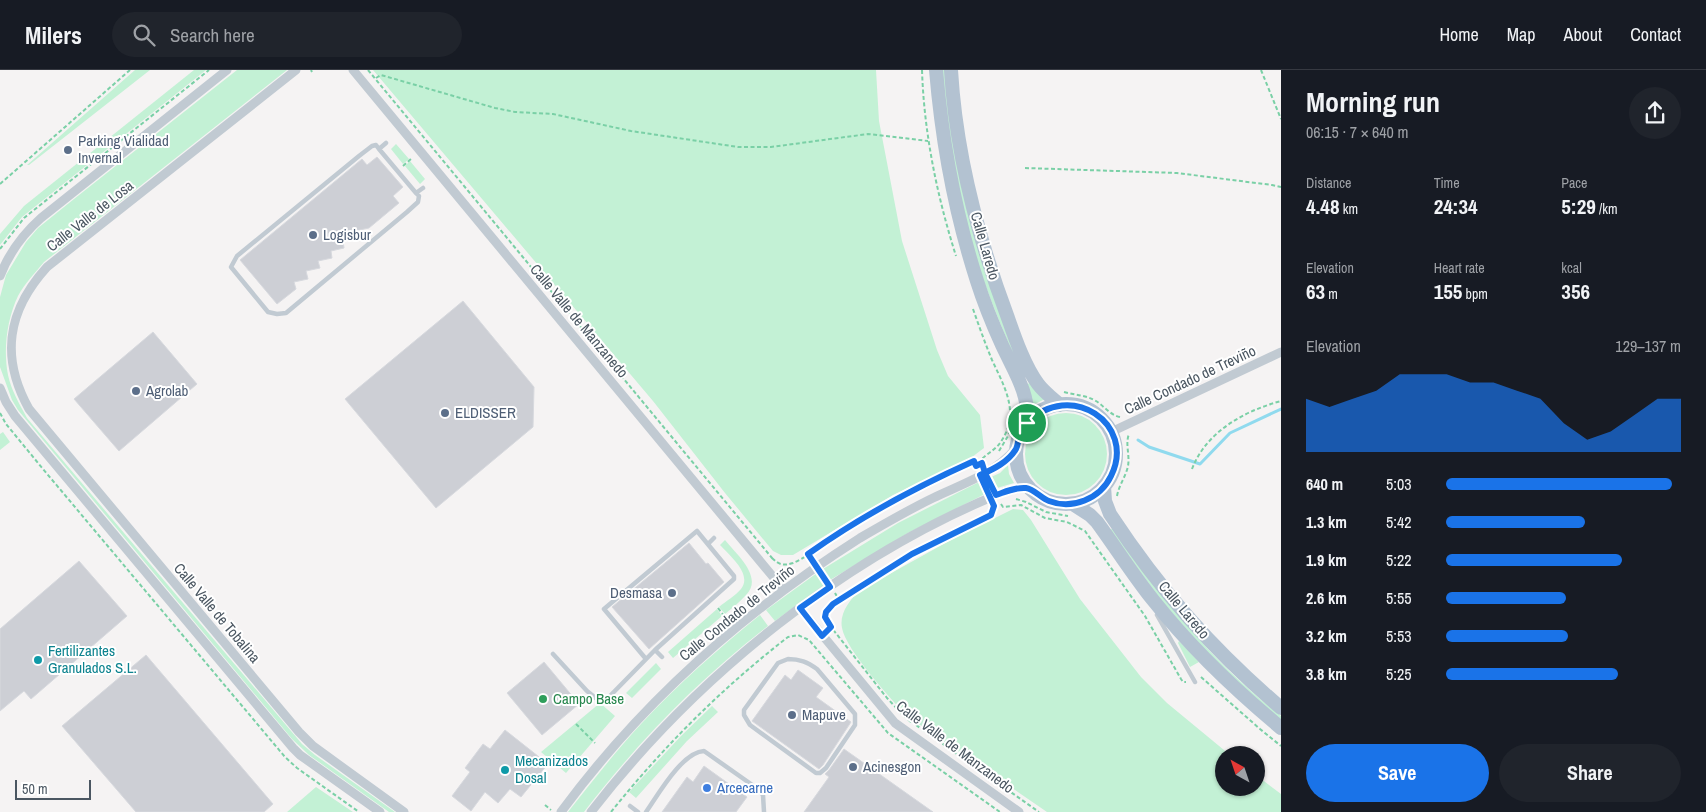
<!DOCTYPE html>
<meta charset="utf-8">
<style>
:root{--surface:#171b24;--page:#20242c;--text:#f1f3f6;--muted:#9ea1a6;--line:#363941;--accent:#1a73e8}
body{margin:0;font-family:"Archivo Narrow",sans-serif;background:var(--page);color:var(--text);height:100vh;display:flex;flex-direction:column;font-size:19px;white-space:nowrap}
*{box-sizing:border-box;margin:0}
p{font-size:16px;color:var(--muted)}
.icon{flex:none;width:28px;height:28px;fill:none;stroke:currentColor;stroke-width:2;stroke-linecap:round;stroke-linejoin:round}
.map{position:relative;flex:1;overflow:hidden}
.details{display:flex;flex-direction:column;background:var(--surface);width:425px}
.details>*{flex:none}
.needle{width:32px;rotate:320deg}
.tools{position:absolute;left:1215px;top:676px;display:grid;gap:10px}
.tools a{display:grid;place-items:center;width:50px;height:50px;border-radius:50%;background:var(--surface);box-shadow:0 1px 4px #0004;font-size:25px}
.scale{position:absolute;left:15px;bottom:12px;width:76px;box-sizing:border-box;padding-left:5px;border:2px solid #4a5661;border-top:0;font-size:14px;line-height:18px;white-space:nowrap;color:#4a5661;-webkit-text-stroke:4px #fff;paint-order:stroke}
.pin{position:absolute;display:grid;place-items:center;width:42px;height:42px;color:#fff;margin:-21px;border:2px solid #fff;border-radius:50%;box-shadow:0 1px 5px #0007}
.round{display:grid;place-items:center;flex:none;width:52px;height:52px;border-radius:26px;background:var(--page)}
.summary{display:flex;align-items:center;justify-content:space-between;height:85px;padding:0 25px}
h1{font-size:28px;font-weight:800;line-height:38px}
.metrics{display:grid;grid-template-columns:repeat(3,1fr);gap:8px;height:85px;padding:5px 25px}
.metrics div{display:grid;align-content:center}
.metrics b{font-size:21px;font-weight:800}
.metrics small{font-size:14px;font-weight:400}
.metrics p{font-size:14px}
.chart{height:140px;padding:10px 25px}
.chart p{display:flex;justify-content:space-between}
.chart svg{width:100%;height:90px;margin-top:5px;fill:var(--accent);opacity:.7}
.cta{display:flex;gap:10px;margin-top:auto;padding:10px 25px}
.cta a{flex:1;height:58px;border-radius:30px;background:var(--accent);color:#fff;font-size:20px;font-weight:800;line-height:58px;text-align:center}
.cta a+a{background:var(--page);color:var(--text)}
ul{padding:0 25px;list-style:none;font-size:16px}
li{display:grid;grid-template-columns:80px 60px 1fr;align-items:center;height:38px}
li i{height:12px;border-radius:6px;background:var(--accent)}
header{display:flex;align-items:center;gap:30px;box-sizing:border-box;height:70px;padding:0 25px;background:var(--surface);border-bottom:1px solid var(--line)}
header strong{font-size:24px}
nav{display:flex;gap:28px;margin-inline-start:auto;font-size:18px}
.search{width:350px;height:45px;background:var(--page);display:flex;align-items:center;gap:12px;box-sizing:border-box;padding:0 18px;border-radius:28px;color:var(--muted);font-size:19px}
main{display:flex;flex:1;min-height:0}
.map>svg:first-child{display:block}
.green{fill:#c3f1d5}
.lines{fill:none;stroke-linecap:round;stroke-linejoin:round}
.stream{stroke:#90daee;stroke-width:3}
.building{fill:#cdcfd5;stroke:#d7d9de}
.path{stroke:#7ad0a6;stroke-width:2;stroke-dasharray:4 2.5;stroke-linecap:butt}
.lane{stroke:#c1cad2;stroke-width:4.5}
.street{stroke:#c1cad2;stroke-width:9}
.primary{stroke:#b3c2d1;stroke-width:14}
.route-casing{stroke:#fff;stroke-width:10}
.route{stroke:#1a73e8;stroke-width:6}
.service-dot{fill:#5c6f8a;stroke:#fff;stroke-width:2}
.culture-dot{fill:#0f9aa8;stroke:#fff;stroke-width:2}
.leisure-dot{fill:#2e9e5b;stroke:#fff;stroke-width:2}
.shop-dot{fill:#3f7fe0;stroke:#fff;stroke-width:2}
.labels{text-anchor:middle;stroke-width:4;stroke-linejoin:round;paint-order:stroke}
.service-label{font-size:15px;fill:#4e5e75;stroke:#fff;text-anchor:start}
.street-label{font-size:15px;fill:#4a5661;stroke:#fff}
.culture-label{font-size:15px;fill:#0d838f;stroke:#fff;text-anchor:start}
.leisure-label{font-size:15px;fill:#27864d;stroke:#fff;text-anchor:start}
.shop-label{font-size:15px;fill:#366cbe;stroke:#fff;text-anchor:start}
</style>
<header>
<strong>Milers</strong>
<div class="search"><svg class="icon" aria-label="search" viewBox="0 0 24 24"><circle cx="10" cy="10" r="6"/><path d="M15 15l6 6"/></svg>Search here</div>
<nav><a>Home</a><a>Map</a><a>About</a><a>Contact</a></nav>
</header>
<main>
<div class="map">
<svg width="1281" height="742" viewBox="0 0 1281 742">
<rect width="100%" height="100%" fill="#f5f3f3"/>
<path class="green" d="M135 0H150L29 95H27Z
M194 0H206L22 147 0 175V164L24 136Z
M237 0H287L44 192C35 203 25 213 18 226 7 249 3 280 8 305 11 320 20 335 27 348L302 674 315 685 395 742H389L309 685 292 669 18 340 12 330 0 297V227L6 205 26 172 38 158 74 129Z
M373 0H876L879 51 902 171 937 280 948 306 980 345 984 378 972 387 893 425 793 485H781L773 481 725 423 653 331Z
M941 0H945L964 126 973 163 997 236 1027 305 1023 307C1004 263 985 219 971 172 954 117 949 58 941 0Z
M396 74 409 89 403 94 391 79Z
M410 91 425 109 420 114 405 96Z
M1030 313 1045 329 1033 335 1027 314Z
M1025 384a41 41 0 1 1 82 0a41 41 0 1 1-82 0Z
M3 362 10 372 0 380V364Z
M1008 395 1009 404 1014 413 997 418 991 407 1000 403Z
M979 412 985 424 908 463 830 510 823 499 898 453Z
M1013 439 1023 440 1031 450 1080 529 1141 607 1167 633 1230 685H1224V718H1256V705L1281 724V742H1047L907 646C891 629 846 580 842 558 839 543 850 530 859 521L949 471Z
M1113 458C1139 492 1164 528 1192 561 1218 592 1249 621 1281 646V650L1222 599 1163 533 1110 460Z
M725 470C736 484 764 507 746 525 740 532 732 538 725 544L719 537C726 531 735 526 741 519 753 504 729 485 720 475Z
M817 503 824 515 775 551 766 540Z
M717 539 722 546 673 588 668 582Z
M760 545 768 556C699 609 637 673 584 742H568C592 712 615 682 641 654 678 614 718 579 760 545Z
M1179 571 1199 592 1190 597 1178 573Z
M656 593 661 599 632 628 626 623Z
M600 633 615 646 566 703 541 682Z
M712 636 718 642 687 671 636 728 629 722 681 666Z
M316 717 353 742H287Z"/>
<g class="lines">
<path class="stream" d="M1138 370 1149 377 1200 394 1230 363 1281 339"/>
</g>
<path class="building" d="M377 87 403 117 393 126 399 133 369 158 355 161 356 168 343 171 344 178 331 181 332 188 318 191 320 198 306 201 308 209 294 212 296 219 277 234 240 190 362 89 367 95Z
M463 231 534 317 533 357 436 438 345 329Z
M153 262 197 314 119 381 74 329Z
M689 473 706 494 708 493 724 512 649 579 612 537Z
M79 491 127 546 31 629 24 621 0 641V559Z
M146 585 273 734 264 742H136L62 656Z
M544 592 579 634 542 665 507 623Z
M798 600 823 618 816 627 851 652 823 695 819 699 752 651 785 605 791 610Z
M505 660 548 694 521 727 510 719 498 733 485 722 471 741 452 726 470 702 465 698 483 674 490 679Z
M844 679 892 713 933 742H804L829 707 825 704 829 700Z
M704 696 747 727 736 742H662L687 707 693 712Z"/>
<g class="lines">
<path class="path" d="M311 0 312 2
M368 0 772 488 771 489
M922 0C924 63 937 126 956 186
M1261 0 1281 49
M376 8 381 5 495 38 515 42 553 44 631 61 738 77H771L868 64 928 71
M403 96 411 89
M1025 98 1177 103 1272 115 1281 117
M0 114 130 0
M0 179 24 148 209 0
M973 239C979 256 985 273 992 290 1004 316 1020 342 1002 370 997 379 989 382 982 389L983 394
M1064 322C1075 325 1086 325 1096 331 1104 336 1110 345 1120 347
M0 343 6 354 43 399 285 687 297 698 359 742
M999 381 1008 366 1015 347
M1192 399C1206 362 1244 341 1281 331
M1117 426C1119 415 1126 406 1128 396 1130 385 1125 374 1129 364
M1016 429 1026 432 1046 442 1068 446
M1001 434 1003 437 1021 435 1045 448 1067 452 1085 461 1145 546 1181 609 1183 612H1186
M808 484 811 488
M772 488C779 495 784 496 793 493 810 486 831 468 848 457 889 432 930 410 974 391L977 399
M835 523 839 530 912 484 991 445 994 437
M750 526 754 532
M718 538 724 546
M831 557C820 544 827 538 839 530
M829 559 831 557 887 628 902 644 912 653
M1201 607 1260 659 1281 676
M576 654 595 673
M916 655 1039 742
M545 735 551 740
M611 742C663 677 722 618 788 567L798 565 809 570 888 663 1000 742"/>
<path class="lane" d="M386 73 379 79 416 123 423 118
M379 79 376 75 372 76 359 86 237 186 231 197 268 242 277 244 286 243 407 142 418 132 419 126 416 123
M708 474 714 468
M1157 545 1195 612
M655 580 662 587
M553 584 587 621 598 630H606
M788 589C800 589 807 592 817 599L855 644V655L826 698 820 703H816L750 655 744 645V640L778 593Z
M620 630H606L655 580 734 509V506L697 461 604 539 646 589
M630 736 638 742
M646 742C658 725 682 682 704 681L758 719 763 725 764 742"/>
<path class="street" d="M296 0 47 197C7 241 0 287 29 339L299 662 313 676 404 742
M353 0 784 520
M0 206C9 183 23 164 41 148L227 0
M0 318 6 332 15 346 293 678 300 685 380 742
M1111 362 1281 282
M800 538 895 653 1019 742
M561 742C642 632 745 541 860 468 884 454 908 440 933 428 962 414 995 404 1016 378
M591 742C697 605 845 486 1006 421L1020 418 1030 419"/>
<path class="primary" d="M936 0C942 72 955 143 977 211 984 233 993 255 1002 275 1014 301 1030 324 1027 353
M951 0C956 85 978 168 1008 248 1015 268 1025 297 1038 314 1044 322 1052 328 1060 335
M1016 384a50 50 0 1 1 100 0a50 50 0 1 1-100 0Z
M1104 416 1105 431 1110 444C1160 520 1212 579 1281 638
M1073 434 1090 445 1097 452C1116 478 1133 505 1153 530 1191 578 1234 619 1281 658"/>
</g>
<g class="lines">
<defs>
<path id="route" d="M1027 353C1024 357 1021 362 1019 367 1018 371 1018 375 1016 379 1008 392 994 399 980 405L994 436 991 445 912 484 833 534 826 542 825 547 831 557 822 566 800 538 830 517 808 484C860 447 916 417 974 391L976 396 982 393 985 403 996 425C1005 422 1015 417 1026 418 1034 419 1041 428 1049 431 1072 440 1100 429 1111 406 1137 354 1070 309 1027 353"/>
</defs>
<use href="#route" class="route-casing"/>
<use href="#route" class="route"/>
</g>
<g class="service-dot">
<circle cx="68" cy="80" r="5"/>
<circle cx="313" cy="165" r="5"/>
<circle cx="136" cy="321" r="5"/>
<circle cx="445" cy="343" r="5"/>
<circle cx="672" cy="523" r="5"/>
<circle cx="792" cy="645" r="5"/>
<circle cx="853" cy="697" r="5"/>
</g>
<g class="culture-dot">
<circle cx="38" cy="590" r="5"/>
<circle cx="505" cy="700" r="5"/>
</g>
<circle class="leisure-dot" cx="543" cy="629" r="5"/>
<circle class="shop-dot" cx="707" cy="718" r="5"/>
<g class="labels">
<g class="service-label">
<text x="78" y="76">Parking Vialidad<tspan x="78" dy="17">Invernal</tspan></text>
<text x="323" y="170">Logisbur</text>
<text x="146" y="326">Agrolab</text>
<text x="455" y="348">ELDISSER</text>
<text x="662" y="528" text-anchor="end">Desmasa</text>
<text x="802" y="650">Mapuve</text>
<text x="863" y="702">Acinesgon</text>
</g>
<g class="street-label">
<text transform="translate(90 146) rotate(-38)" y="5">Calle Valle de Losa</text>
<text transform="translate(985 176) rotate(74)" y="5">Calle Laredo</text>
<text transform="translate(579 251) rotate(50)" y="5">Calle Valle de Manzanedo</text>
<text transform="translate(1190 310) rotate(-25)" y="5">Calle Condado de Treviño</text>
<text transform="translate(1184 540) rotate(50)" y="5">Calle Laredo</text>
<text transform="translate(217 543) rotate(50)" y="5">Calle Valle de Tobalina</text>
<text transform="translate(737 543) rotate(-39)" y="5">Calle Condado de Treviño</text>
<text transform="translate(955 677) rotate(37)" y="5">Calle Valle de Manzanedo</text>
</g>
<g class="culture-label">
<text x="48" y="586">Fertilizantes<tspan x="48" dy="17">Granulados S.L.</tspan></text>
<text x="515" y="696">Mecanizados<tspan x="515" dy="17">Dosal</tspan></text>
</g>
<g class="leisure-label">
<text x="553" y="634">Campo Base</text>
</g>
<g class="shop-label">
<text x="717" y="723">Arcecarne</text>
</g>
</g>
</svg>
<div class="tools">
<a><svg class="needle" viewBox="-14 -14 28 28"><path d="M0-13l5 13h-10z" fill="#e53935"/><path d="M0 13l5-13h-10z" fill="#9ea1a6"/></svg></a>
</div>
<div class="scale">50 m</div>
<div class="pin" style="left:1027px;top:353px;background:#1e9e55"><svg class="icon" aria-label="arrive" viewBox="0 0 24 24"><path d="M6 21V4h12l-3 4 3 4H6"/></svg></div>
</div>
<section class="details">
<div class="summary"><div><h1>Morning run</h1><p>06:15 · 7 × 640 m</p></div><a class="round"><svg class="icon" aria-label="share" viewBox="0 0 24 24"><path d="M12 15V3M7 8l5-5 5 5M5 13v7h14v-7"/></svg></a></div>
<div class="metrics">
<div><p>Distance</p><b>4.48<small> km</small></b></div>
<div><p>Time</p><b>24:34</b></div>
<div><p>Pace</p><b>5:29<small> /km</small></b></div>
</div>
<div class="metrics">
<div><p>Elevation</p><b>63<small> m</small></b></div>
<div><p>Heart rate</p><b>155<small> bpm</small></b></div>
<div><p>kcal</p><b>356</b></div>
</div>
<div class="chart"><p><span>Elevation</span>129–137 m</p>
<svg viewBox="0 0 160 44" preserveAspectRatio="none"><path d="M0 44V18L10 22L20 18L30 14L40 6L50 6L60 6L70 10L80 10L90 14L100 18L110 30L120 38L130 34L140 26L150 18L160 18V44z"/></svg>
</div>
<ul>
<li><b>640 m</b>5:03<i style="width:96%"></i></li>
<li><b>1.3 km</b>5:42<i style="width:59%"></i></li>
<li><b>1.9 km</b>5:22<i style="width:75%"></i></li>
<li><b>2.6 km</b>5:55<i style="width:51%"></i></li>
<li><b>3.2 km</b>5:53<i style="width:52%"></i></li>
<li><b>3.8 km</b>5:25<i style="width:73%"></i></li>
</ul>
<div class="cta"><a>Save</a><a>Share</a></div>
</section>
</main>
